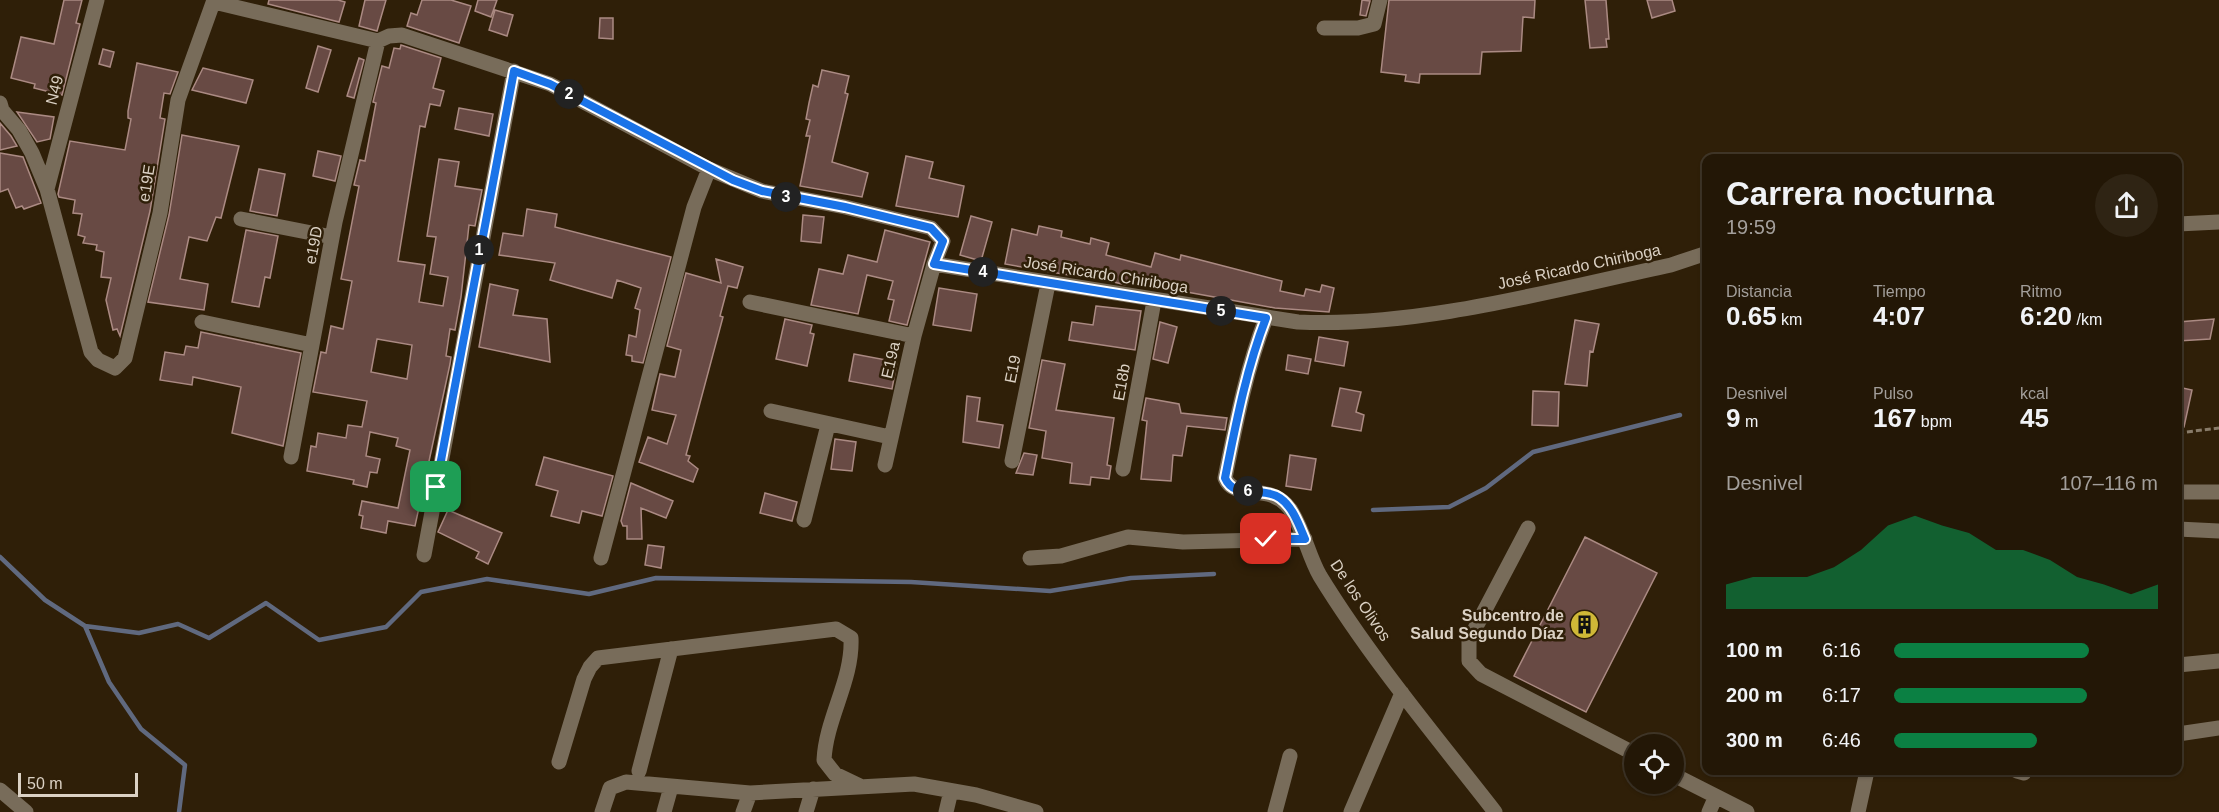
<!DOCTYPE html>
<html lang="es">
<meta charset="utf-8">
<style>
:root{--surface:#231706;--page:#2f2414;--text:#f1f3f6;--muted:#a39f9b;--line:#403628;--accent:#0b8043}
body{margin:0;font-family:Arial,sans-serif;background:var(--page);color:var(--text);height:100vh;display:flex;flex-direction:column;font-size:22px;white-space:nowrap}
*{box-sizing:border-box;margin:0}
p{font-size:20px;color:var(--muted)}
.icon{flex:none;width:33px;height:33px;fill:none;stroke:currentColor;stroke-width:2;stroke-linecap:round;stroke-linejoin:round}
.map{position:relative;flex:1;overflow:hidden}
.details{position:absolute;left:1702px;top:154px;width:480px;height:621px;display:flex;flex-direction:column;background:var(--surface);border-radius:12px;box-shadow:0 2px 4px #0004,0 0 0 2px var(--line)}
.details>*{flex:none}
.fabs{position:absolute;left:1624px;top:734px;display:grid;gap:12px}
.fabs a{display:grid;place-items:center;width:60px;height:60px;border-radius:50%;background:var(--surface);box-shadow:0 2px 4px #0004,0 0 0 2px var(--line);font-size:30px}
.scale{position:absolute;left:18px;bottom:15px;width:120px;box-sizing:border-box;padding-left:6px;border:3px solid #dbd1c4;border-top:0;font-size:16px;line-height:21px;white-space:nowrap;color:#dbd1c4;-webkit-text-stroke:4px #2f1f08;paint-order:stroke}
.pin{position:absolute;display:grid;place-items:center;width:51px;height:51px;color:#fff;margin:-26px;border-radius:12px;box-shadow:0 3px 9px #0006}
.km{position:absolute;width:30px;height:30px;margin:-15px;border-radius:50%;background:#222;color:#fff;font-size:16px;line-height:30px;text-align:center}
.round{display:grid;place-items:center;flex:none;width:63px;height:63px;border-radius:32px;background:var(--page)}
.head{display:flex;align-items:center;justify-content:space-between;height:102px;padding:0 24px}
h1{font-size:33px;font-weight:700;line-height:45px}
.metrics{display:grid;grid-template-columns:repeat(3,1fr);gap:9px;height:102px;padding:6px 24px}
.metrics div{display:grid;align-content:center}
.metrics b{font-size:26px;font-weight:700}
.metrics small{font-size:16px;font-weight:400}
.metrics p{font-size:16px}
.chart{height:168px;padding:12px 24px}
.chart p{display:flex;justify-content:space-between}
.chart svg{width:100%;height:108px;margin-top:6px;fill:var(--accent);opacity:.7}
ul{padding:0 24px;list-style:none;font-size:20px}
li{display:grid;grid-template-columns:96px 72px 1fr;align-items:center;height:45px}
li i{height:15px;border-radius:8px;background:var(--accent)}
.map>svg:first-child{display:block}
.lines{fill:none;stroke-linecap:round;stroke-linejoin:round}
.stream{stroke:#60697f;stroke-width:4.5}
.building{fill:#684a44;stroke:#ab8a83;stroke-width:1.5;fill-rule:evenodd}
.path{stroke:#887b69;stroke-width:3;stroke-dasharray:6 3;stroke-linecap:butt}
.minor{stroke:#786c5a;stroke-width:15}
.route-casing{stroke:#fff;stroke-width:12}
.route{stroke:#1a73e8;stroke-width:8}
.labels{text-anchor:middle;stroke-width:5;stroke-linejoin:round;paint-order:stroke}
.street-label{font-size:16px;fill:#dbd1c4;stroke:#2f1f08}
.poi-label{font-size:16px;font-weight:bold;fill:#dbd1c4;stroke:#2f1f08;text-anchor:end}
</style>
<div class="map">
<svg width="2219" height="812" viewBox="0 0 2219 812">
<rect width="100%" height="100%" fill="#2f1f08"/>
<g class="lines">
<path class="stream" d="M1373 510 1449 507 1486 488 1533 452 1680 415
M0 557 45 600 85 626 139 633 178 624 209 638 266 603 319 640 386 627 421 592 487 579 589 594 656 578 911 582 1050 591 1131 578 1214 574
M85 626 109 682 141 729 185 765 179 812"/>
</g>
<path class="building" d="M64 0H82L76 23 80 24 62 95 34 88 35 84 11 78 21 37 54 44Z
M269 0H338L345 2 339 22 268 4Z
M365 0H386L377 31 359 26Z
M422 0H451L471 6 459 43 407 26 411 13 417 15Z
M478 0H497L491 17 475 11Z
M1362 0 1370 1 1366 16 1360 15Z
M1389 0H1535L1534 18 1523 17 1521 51 1482 52 1480 74H1420L1419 83 1405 81 1406 75 1381 72Z
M1585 0H1606L1609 39H1606L1607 47 1590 48Z
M1647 0H1672L1675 11 1652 18Z
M495 10 513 15 507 36 489 30Z
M600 18H613V39L599 38Z
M401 45 441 58 433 88 444 91 440 106 430 104 425 127 420 126 398 261 425 265 419 302 443 306 448 277 430 274 436 237 427 236 439 159 459 162 455 186 482 190 475 226 469 225 461 297 455 330 450 329 446 356 451 357 450 364 415 526 388 521 386 533 361 528 363 516 359 515 362 501 398 508 410 450 396 446 398 438 370 432 366 456 380 459 377 473 370 472 367 487 353 484 354 480 307 471 311 446 316 447 318 433 346 438 348 425 362 427 367 401 313 392 321 352 326 353 331 326 343 329 352 281 341 279 359 186 354 185 360 160 365 161 376 103 373 102 382 66 389 68 394 48 400 49ZM377 339 412 345 407 379 371 372Z
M318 46 331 50 318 92 306 88Z
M103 49 114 52 110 67 99 64Z
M359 58 364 60 354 98 347 96Z
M137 63 178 72 170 94 164 93 160 118 165 119 150 211 120 336 117 329 113 330 106 300 111 278 101 277 104 252 96 250 97 245 83 243 85 237 78 235 82 214 73 213 75 200 59 197 58 194 70 141 125 150 131 119 128 118V111Z
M203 68 253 80 246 103 192 90Z
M822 70 849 76 845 93 848 94 832 162 868 173 862 197 800 186 810 136H806L810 120 806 119 809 103 813 85 818 87Z
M459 108 493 114 489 136 455 129Z
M17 112 54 117 50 139 37 142Z
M0 123 11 136 17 146 0 150Z
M182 135 239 146 221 218 216 217 207 241 189 237 180 279 208 284 204 310 148 302 169 215Z
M318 151 341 156 335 181 313 176Z
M0 153 23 157 41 203 24 209 22 206 16 208 8 189 0 192Z
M906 156 933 162 929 178 964 186 958 217 896 206Z
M259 169 285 174 277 216 250 211Z
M527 209 557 214 555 227 671 257 643 363 632 361V356L626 355 629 335 636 337 640 310 635 308 641 288 617 280 612 298 550 280 555 263 499 255 503 233 523 236Z
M803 215 824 217 821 243 801 241Z
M971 216 992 222 981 261 960 255Z
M1039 226 1062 231 1061 237 1090 244 1091 238 1109 243 1106 255 1151 267 1155 253 1180 260 1181 255 1282 281 1280 291 1304 296 1306 289 1320 292 1322 285 1334 288 1329 312 1275 308 1126 281V285L1081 274 1080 277 1005 264 1012 229 1037 235Z
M246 230 278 236 270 278 265 277 259 307 232 302Z
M885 230 930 242 907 325 889 321 894 300 888 299 893 281 867 275 858 314 811 305 819 269 843 274 848 255 877 262Z
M716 259 743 267 737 288 728 286 720 316 723 317 686 455 690 456 688 461 698 469 693 482 639 462 648 437 667 444 676 415 652 410 660 374 675 377 681 350 667 346 686 273 721 283Z
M490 284 518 290 513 315 547 319 550 362 479 347Z
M939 288 977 294 971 331 933 325Z
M1096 306 1141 311 1135 350 1069 340 1072 322 1093 325Z
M785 319 812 325 810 333 814 334 807 366 776 359Z
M2214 319 2210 339 2178 341V322Z
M1575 320 1599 324 1593 352 1590 351 1587 386 1565 384Z
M1160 322 1177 327 1168 363 1153 359Z
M201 332 301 353 283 446 232 433 241 387 193 377 192 385 160 380 165 352 184 355 186 346 198 348Z
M1319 337 1348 342 1344 366 1315 361Z
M854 354 897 362 892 389 849 381Z
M1288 355 1311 359 1308 374 1286 370Z
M1042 360 1065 364 1056 410 1114 418 1107 465 1111 466 1109 479 1091 477 1090 485 1070 483 1072 463 1042 458 1046 431 1029 428Z
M2178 387 2192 390 2184 427 2178 426Z
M1340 388 1361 392 1356 412 1364 415 1361 431 1332 426Z
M1533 391 1559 392 1558 426 1532 425Z
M967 396 980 398 977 421 1003 425 999 448 963 442Z
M1146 398 1179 404 1181 413 1227 418 1225 430 1187 426 1182 456 1173 455 1171 481 1141 479 1147 421 1142 420Z
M835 439 856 442 852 471 831 469Z
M1024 453 1037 455 1033 475 1016 473Z
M1290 455 1316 459 1311 490 1286 486Z
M544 457 613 476 602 516 582 511 579 523 551 516 558 491 536 485Z
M631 483 673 501 666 518 641 508 642 539H627V526H623L621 521Z
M765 493 797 502 792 521 760 513Z
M448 510 502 533 488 564 476 558 479 552 438 532Z
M1585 537 1657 573 1586 712 1514 676Z
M648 545 664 547 661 568 645 565Z"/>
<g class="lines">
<path class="path" d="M2178 433 2219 428"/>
<path class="minor" d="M214 2 378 41 389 36 402 35 550 84 709 169 762 191 845 207 931 228 943 241 934 264 1298 322C1418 328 1553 290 1671 265L1707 253
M1324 28H1358L1374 24 1380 0
M0 103 2 110 19 130 32 153 47 189 91 352 98 360 115 368 125 358 160 213 178 100 214 0
M47 189 97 0
M241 219 332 237
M2178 224 2219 222
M750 302 914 336
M1266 318C1246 370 1236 423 1225 478 1235 502 1270 481 1290 509 1304 530 1308 555 1320 576 1371 659 1435 735 1495 812
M202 322 312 345
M771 411 890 437
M291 457 335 222 378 41
M1012 461 1048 284
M885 465 914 336 934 264
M1123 469 1154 301
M2178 492H2219
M804 520 828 425
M1528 528 1469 640V661L1481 674 1635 754
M2178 529 2219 531
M424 555 514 71
M601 558 694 207 709 169
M1030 558 1061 556 1128 537 1183 542 1305 539
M2178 665 2219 661
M2178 734 2219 728
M559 762 584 679 590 667 598 658 836 629 851 638C853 680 826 718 824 760L835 774 860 786
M639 771 671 649
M2017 771 2024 773
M1674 775 1747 812
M0 790 26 812
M602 812 610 788 626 782 750 793 914 784 976 795 1036 812
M664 812 671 787
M743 812 750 793
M806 812 813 789
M946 812 951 791
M1275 812 1290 756
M1351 812 1402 693
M1709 812 1716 796
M1858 812 1867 771"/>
</g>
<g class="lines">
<defs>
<path id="route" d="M436 487 514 71 550 84 733 180 762 191 845 207 931 228 943 241 934 264 1266 318C1246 370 1236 423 1225 478 1234 500 1263 486 1280 498 1293 507 1299 525 1305 539H1266"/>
</defs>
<use href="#route" class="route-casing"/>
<use href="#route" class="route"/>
</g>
<defs>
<symbol id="building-disc" viewBox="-11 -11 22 22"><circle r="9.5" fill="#cfb837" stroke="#2f1f08"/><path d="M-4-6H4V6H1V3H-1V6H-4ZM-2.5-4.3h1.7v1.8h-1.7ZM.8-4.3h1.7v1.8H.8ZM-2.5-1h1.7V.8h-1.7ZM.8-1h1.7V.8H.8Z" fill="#111"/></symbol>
</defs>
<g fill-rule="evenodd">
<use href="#building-disc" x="1568" y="608" width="33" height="33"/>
</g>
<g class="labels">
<g class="street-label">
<text transform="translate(54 90) rotate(-76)" y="6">N49</text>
<text transform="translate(146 183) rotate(-81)" y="6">e19E</text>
<text transform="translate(313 245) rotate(-79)" y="6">e19D</text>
<text transform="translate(1579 266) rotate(-12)" y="6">José Ricardo Chiriboga</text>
<text transform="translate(1106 274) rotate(9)" y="6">José Ricardo Chiriboga</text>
<text transform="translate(890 360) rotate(-77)" y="6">E19a</text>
<text transform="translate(1012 369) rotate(-79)" y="6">E19</text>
<text transform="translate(1121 382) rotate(-80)" y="6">E18b</text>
<text transform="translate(1361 600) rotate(56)" y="6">De los Olivos</text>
</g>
<g class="poi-label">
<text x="1564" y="621">Subcentro de<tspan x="1564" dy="18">Salud Segundo Díaz</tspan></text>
</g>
</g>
</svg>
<div class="fabs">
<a><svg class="icon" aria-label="locate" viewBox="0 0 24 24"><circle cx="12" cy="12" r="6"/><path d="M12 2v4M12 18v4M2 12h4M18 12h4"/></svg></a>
</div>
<div class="scale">50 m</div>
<div class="pin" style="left:436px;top:487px;background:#1e9e55"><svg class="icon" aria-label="arrive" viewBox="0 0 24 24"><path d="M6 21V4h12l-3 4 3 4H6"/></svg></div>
<div class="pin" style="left:1266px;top:539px;background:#d93025"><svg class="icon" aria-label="check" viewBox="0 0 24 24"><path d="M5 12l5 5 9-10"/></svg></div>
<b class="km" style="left:479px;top:250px">1</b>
<b class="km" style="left:569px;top:94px">2</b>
<b class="km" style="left:786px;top:197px">3</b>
<b class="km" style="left:983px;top:272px">4</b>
<b class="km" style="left:1221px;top:311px">5</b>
<b class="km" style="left:1248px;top:491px">6</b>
<section class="details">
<div class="head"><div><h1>Carrera nocturna</h1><p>19:59</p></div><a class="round"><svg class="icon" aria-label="share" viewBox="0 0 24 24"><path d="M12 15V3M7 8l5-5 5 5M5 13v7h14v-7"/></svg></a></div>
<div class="metrics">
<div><p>Distancia</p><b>0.65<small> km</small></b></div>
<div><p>Tiempo</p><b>4:07</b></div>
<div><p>Ritmo</p><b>6:20<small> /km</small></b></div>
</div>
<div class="metrics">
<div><p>Desnivel</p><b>9<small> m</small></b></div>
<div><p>Pulso</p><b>167<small> bpm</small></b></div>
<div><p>kcal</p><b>45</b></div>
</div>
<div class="chart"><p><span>Desnivel</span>107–116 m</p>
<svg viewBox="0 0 160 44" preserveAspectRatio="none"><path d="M0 44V34L10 31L20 31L30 31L40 27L50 20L60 10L70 6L80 10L90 13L100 20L110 20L120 24L130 31L140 34L150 38L160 34V44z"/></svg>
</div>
<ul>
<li><b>100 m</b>6:16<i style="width:74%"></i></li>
<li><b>200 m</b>6:17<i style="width:73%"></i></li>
<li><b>300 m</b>6:46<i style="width:54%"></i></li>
</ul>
</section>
</div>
